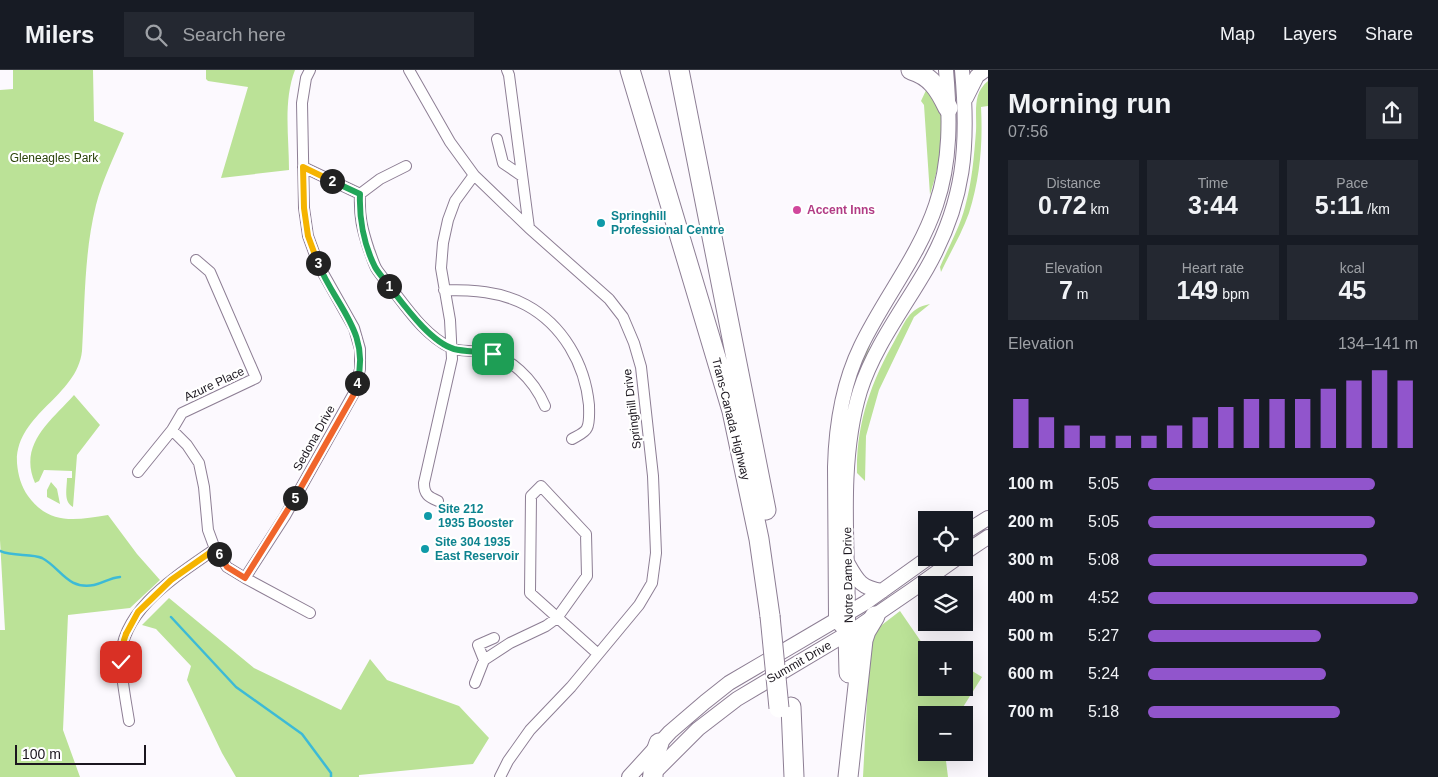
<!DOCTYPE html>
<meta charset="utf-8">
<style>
:root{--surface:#171b24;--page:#242831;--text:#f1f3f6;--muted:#9ea1a6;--line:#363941;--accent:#9155cc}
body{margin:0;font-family:Arial,sans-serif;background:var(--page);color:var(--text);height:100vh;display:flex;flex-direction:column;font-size:19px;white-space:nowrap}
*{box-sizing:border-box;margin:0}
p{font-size:16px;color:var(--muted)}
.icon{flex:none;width:28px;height:28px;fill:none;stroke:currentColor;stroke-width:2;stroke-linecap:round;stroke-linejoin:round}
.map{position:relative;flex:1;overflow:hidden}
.side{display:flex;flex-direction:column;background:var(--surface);width:450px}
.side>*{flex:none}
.controls{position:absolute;left:918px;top:441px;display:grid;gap:10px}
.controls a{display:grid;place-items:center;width:55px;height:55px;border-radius:0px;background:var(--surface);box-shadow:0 5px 20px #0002;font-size:25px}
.scale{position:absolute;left:15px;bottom:12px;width:131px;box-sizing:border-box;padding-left:5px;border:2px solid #1b161e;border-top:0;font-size:14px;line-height:18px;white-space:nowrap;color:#1b161e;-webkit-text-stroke:4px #fff;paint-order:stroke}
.pin{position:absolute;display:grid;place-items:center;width:42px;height:42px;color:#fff;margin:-21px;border-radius:10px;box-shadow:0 2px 8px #0006}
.km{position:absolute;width:25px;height:25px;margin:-12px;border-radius:50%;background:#222;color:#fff;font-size:14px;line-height:25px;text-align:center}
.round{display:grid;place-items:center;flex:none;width:52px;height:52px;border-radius:0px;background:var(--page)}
.summary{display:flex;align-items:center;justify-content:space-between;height:85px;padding:0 20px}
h1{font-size:28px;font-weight:600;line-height:38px}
.figures{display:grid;grid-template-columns:repeat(3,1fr);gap:8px;height:85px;padding:5px 20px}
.figures div{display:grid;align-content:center;border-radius:0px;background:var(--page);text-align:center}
.figures b{font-size:25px;font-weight:600}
.figures small{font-size:14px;font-weight:400}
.figures p{font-size:14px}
.chart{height:140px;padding:10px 20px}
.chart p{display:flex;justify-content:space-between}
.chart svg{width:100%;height:90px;margin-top:5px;stroke:var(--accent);stroke-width:6}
ul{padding:0 20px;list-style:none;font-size:16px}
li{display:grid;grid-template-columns:80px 60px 1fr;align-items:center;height:38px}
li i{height:12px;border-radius:6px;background:var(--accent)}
header{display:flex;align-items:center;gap:30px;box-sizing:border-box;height:70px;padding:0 25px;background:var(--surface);border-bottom:1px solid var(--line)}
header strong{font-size:24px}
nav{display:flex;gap:28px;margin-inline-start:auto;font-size:18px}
.search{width:350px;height:45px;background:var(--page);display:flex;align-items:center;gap:12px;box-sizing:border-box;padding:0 18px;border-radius:0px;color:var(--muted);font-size:19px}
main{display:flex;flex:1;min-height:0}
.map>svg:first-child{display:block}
.green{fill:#bbe297}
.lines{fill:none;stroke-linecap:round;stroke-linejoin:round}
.stream{stroke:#3dbad6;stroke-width:2.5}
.street-casing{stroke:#8d7e94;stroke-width:12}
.secondary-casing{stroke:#8d7e94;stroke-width:16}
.highway-casing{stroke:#8d7e94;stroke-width:21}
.street{stroke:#fff;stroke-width:10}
.secondary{stroke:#fff;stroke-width:14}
.highway{stroke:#fff;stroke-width:19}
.highway-bridge-casing{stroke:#8d7e94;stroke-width:21;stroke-linecap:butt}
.highway-bridge{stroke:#fff;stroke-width:19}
.split-1-casing{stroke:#fff;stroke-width:10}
.split-2-casing{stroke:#fff;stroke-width:10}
.split-3-casing{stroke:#fff;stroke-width:10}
.split-4-casing{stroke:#fff;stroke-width:10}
.split-5-casing{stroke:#fff;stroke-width:10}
.split-6-casing{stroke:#fff;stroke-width:10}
.split-7-casing{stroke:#fff;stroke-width:10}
.split-8-casing{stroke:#fff;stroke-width:10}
.split-1{stroke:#22a559;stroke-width:6}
.split-2{stroke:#22a559;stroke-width:6}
.split-3{stroke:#f5b400;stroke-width:6}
.split-4{stroke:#22a559;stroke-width:6}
.split-5{stroke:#f0652b;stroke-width:6}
.split-6{stroke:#f0652b;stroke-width:6}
.split-7{stroke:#f5b400;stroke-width:6}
.split-8{stroke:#f5b400;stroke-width:6}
.hotel-dot{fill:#d1479c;stroke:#fff;stroke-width:2}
.culture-dot{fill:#0f9aa8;stroke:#fff;stroke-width:2}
.labels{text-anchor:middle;stroke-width:4.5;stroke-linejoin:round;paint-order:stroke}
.park-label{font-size:12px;fill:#2b430a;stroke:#fff}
.hotel-label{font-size:12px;font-weight:bold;fill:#b23c85;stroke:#fff;text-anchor:start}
.culture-label{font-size:12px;font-weight:bold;fill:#0d838f;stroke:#fff;text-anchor:start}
.street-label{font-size:12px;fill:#1b161e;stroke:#fff}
</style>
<header>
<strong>Milers</strong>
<div class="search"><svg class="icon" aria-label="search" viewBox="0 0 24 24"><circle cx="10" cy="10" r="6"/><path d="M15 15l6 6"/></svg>Search here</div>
<nav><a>Map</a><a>Layers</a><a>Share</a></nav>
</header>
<main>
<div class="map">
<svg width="988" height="707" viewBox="0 0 988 707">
<rect width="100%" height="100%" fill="#fcf9fe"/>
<path class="green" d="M13 0H93L94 51 124 63C114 87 102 111 96 135 84 183 85 233 82 281 77 327 15 344 17 393 18 405 21 416 28 426 50 456 76 450 108 445L137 484 160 510 130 538 68 545 63 660 80 707H0V560H5L0 470V20L13 19Z
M206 0H295C283 31 289 67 289 100L221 108 248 17 208 11 206 9Z
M988 11V36L981 37C983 74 980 108 969 143 962 163 950 183 941 202L940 197C948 178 960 157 965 137 972 112 974 87 976 61 977 42 972 24 988 11Z
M928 16C932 23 936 30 939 37 948 60 937 103 930 125L924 35 921 31Z
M930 234 914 247 879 320 866 366 865 411 857 403C856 354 871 312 895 270 905 253 908 238 930 234Z
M870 271 871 272 841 374 851 316Z
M74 325 100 355 77 385 73 437C63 432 67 418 67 408H72V401L44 400 39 411 35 413C18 374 51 351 74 325Z
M51 412 57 419 60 434 47 427V420Z
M169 528 254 598 341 640 370 589 387 610 459 636 489 668 473 694 359 705V707H236L222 683 187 610 191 596 156 559 142 555Z
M900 541 922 573 935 580H926V618H964V596L982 607 958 645H926V682L945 683 948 707H863L870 575 874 561Z"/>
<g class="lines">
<path class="stream" d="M0 481C13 487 31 483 42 488 61 498 67 520 94 515 104 513 109 508 120 507
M171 547 236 617 302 664 331 703V707"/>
<defs>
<path id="street" d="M409 0 450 72 474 105 529 158 609 229 623 247 634 273 641 297 653 406 656 483 652 513 639 535 571 617 530 660 508 691 500 707
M507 0 509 5 529 158
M497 69 503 93 522 106
M406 96 380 109 360 124C359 146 362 159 369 180 371 185 373 192 376 198 380 205 387 212 392 219 409 241 425 265 451 278 459 282 472 280 481 282 510 285 534 310 545 336
M303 97 360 124
M444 220C472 220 500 221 526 235 563 255 585 294 589 335 589 342 590 352 587 358 585 363 577 366 572 369
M172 360 187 375 199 393 204 417 208 460 215 479 227 497 245 508 310 543
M138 402 172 360 182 343 256 308 210 202 196 190
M438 431C429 427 424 425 424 413L452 289 450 250 441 198 443 173 448 150 455 131 474 105
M245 508 285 446 354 323 360 299V279L354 258 319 196 308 166 304 138 302 33 306 8 310 0
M484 590 478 575 494 568
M475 613 484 590 510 573 546 556 557 548 587 506 586 464 541 416 531 426 530 523 598 584
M129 651C126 632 122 612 121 593 118 541 178 505 215 479"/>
<path id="secondary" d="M966 28 977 6 985 0
M964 463 988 448
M964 483 988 467
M848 494C858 512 862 518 882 521
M848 563 836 550 835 397C836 355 842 315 861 276 884 228 919 186 936 135 951 91 950 46 946 0
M848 563C849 485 837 396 860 321 874 277 904 238 927 198 965 131 969 75 962 0
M629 707 670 662 705 632 729 613 865 533 928 488
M650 707 698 659 737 629 858 557 912 520 957 488"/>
<path id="highway" d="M630 0 732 341 759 469 770 546
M679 0 766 440
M911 0C931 6 939 19 948 38
M848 563 849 603
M791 637 794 707
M653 707V690L659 673
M848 707 863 570 866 561 875 546"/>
</defs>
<use href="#street" class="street-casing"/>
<use href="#secondary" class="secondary-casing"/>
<use href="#highway" class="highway-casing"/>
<use href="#street" class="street"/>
<use href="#secondary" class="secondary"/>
<use href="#highway" class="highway"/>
<defs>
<path id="highway-bridge" d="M770 546 779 638"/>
</defs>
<use href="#highway-bridge" class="highway-bridge-casing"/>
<use href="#highway-bridge" class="highway-bridge"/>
</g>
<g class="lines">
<defs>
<path id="split-1" d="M389 216C404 235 430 272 454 279 466 282 480 281 493 284"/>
<path id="split-2" d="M332 111 360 124C359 148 364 175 375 197 379 204 385 210 389 216"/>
<path id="split-3" d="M318 193 308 166 304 138 303 97 332 111"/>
<path id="split-4" d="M318 193C335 236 371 262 357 313"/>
<path id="split-5" d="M295 428 354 324 357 313"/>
<path id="split-6" d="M219 484 227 497 245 508 295 428"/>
<path id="split-7" d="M126 564 138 542 171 510 215 479 219 484"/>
<path id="split-8" d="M121 592 124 570 126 564"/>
</defs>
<use href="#split-1" class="split-1-casing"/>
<use href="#split-2" class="split-2-casing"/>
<use href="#split-3" class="split-3-casing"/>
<use href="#split-4" class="split-4-casing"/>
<use href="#split-5" class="split-5-casing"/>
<use href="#split-6" class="split-6-casing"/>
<use href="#split-7" class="split-7-casing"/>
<use href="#split-8" class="split-8-casing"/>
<use href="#split-1" class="split-1"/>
<use href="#split-2" class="split-2"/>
<use href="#split-3" class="split-3"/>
<use href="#split-4" class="split-4"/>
<use href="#split-5" class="split-5"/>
<use href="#split-6" class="split-6"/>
<use href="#split-7" class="split-7"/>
<use href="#split-8" class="split-8"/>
</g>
<circle class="hotel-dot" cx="797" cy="140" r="5"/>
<g class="culture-dot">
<circle cx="601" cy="153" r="5"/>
<circle cx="428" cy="446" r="5"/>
<circle cx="425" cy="479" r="5"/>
</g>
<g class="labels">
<g class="park-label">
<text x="54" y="92">Gleneagles Park</text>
</g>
<g class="hotel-label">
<text x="807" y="144">Accent Inns</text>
</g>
<g class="culture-label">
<text x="611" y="150">Springhill<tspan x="611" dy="14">Professional Centre</tspan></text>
<text x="438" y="443">Site 212<tspan x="438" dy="14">1935 Booster</tspan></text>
<text x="435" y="476">Site 304 1935<tspan x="435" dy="14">East Reservoir</tspan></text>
</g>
<g class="street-label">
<text transform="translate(214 314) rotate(-25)" y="4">Azure Place</text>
<text transform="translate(632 339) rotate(-97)" y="4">Springhill Drive</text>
<text transform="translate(731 349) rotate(76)" y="4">Trans-Canada Highway</text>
<text transform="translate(314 368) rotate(-61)" y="4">Sedona Drive</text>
<text transform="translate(848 505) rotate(-91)" y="4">Notre Dame Drive</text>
<text transform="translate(799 592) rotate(-30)" y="4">Summit Drive</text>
</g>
</g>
</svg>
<div class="controls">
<a><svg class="icon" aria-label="locate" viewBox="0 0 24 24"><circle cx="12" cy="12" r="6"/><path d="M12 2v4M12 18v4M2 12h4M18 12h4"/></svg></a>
<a><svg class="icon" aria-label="layers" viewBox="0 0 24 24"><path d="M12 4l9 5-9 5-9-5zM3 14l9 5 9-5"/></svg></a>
<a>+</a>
<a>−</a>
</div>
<div class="scale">100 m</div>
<div class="pin" style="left:493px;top:284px;background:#1e9e55"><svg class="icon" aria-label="arrive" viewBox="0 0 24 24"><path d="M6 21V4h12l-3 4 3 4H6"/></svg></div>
<div class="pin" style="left:121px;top:592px;background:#d93025"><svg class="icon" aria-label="check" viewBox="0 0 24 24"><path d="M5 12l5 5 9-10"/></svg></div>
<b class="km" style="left:389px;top:216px">1</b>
<b class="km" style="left:332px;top:111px">2</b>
<b class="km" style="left:318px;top:193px">3</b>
<b class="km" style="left:357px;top:313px">4</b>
<b class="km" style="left:295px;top:428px">5</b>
<b class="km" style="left:219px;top:484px">6</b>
</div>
<section class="side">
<div class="summary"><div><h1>Morning run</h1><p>07:56</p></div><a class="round"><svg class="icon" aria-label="share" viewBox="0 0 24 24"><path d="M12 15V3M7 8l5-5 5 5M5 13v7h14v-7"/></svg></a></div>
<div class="figures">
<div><p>Distance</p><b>0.72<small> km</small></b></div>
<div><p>Time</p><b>3:44</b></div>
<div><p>Pace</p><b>5:11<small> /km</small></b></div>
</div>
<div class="figures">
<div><p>Elevation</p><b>7<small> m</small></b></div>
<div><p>Heart rate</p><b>149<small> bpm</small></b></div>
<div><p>kcal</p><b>45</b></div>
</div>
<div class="chart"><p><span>Elevation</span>134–141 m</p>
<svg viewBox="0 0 160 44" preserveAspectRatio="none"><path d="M5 44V20M15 44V29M25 44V33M35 44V38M45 44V38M55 44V38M65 44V33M75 44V29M85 44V24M95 44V20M105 44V20M115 44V20M125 44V15M135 44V11M145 44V6M155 44V11"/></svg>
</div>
<ul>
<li><b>100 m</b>5:05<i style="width:84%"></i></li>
<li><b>200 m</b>5:05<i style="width:84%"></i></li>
<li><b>300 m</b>5:08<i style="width:81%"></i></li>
<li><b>400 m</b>4:52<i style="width:100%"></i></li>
<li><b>500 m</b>5:27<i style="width:64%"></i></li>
<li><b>600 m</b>5:24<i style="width:66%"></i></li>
<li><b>700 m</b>5:18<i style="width:71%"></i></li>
</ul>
</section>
</main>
